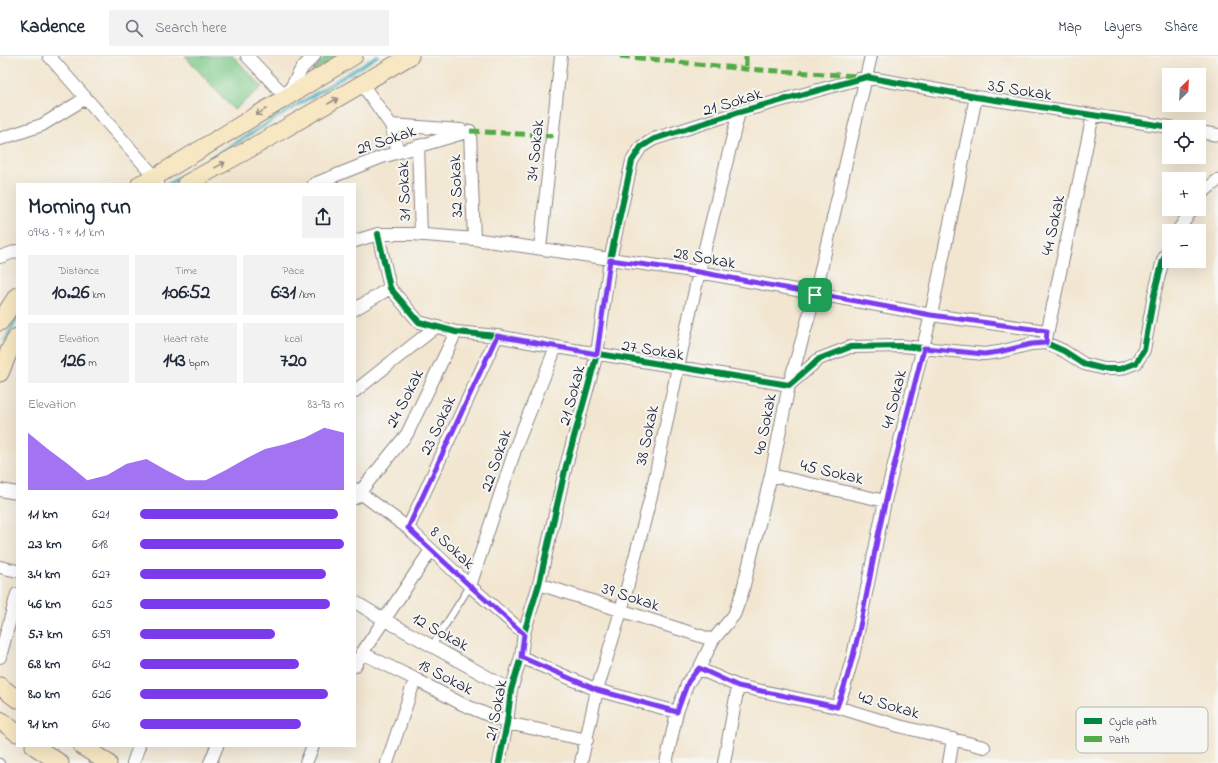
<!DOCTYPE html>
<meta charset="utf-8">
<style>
:root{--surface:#fff;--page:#f2f2f3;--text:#1f2937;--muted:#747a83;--line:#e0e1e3;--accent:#7c3aed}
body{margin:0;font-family:"Indie Flower",sans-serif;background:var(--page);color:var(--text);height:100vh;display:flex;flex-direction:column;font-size:15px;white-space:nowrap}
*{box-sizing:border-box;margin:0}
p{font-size:13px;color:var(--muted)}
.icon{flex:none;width:22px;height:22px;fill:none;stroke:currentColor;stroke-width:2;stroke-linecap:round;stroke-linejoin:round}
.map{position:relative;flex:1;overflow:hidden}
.drawer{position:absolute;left:16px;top:127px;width:340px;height:564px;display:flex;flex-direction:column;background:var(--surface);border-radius:0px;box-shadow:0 4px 16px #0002}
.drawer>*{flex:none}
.needle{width:26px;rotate:24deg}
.buttons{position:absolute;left:1162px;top:12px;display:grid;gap:8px}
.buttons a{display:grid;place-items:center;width:44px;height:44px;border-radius:0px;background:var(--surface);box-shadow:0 4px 16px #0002;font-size:20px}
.pin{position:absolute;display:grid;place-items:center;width:34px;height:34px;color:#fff;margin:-17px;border-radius:8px;box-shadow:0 2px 6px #0006}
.round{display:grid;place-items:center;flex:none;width:42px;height:42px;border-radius:0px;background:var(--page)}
.headline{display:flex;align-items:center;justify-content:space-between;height:68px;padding:0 12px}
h1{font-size:22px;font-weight:800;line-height:30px}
.metrics{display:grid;grid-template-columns:repeat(3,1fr);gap:6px;height:68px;padding:4px 12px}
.metrics div{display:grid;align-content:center;border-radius:0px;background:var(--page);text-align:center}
.metrics b{font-size:20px;font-weight:800}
.metrics small{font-size:11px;font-weight:400}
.metrics p{font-size:11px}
.chart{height:112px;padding:8px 12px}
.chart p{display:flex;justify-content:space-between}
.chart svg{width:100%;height:72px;margin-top:4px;fill:var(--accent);opacity:.7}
ul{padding:0 12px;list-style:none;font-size:13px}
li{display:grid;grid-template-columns:64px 48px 1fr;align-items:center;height:30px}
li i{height:10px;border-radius:5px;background:var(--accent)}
header{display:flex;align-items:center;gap:24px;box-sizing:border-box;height:56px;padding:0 20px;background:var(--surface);border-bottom:1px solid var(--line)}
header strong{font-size:19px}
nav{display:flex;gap:22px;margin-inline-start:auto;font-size:14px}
.search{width:280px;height:36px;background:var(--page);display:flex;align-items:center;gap:10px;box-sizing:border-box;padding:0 14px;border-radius:0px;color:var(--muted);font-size:15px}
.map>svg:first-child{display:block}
.green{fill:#7cc988;stroke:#4f7662}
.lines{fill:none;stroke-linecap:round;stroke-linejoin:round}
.stream{stroke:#43aec2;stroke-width:3.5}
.service-casing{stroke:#8a8486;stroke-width:8}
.minor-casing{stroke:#8a8486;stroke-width:14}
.secondary-casing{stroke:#8a8486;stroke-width:19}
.service{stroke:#fff;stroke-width:6}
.minor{stroke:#fff;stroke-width:12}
.secondary{stroke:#f7e8c3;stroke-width:17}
.quiet{stroke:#53aa46;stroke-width:5;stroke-dasharray:10 5;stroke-linecap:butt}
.cycleway-casing{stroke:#f6f6f2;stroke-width:8}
.cycleway{stroke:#00873e;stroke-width:6}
.oneway{stroke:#978f86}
.route-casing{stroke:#fff;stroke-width:8}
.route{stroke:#7c3aed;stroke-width:5}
.labels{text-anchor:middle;stroke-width:4;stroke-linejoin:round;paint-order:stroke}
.street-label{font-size:17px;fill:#22223b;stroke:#f6f6f2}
.key{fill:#f6f6f2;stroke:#b6b6bb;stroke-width:1}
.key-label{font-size:11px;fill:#22223b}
</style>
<header>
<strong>Kadence</strong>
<div class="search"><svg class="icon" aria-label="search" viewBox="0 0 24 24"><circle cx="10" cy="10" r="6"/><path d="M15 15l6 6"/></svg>Search here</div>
<nav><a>Map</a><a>Layers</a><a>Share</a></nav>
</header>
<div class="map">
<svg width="1218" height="707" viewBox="0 0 1218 707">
<rect width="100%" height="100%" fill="#f6f6f2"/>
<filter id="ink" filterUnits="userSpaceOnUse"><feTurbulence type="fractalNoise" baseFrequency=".025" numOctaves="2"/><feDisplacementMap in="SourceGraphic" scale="8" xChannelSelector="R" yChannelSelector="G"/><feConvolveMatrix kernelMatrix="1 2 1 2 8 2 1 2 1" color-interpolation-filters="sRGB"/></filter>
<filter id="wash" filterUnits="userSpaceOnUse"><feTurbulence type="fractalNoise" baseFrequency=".012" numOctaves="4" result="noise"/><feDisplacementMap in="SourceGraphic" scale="16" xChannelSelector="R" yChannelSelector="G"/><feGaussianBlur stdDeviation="0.9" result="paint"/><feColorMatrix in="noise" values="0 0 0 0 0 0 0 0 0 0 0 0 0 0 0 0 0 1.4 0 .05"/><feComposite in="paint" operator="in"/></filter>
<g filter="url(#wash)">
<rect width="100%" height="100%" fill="#f2e6d0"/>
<path class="green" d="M185 0H233L262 31 234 54Z
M327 0H340L312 16 314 12Z"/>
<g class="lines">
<path class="stream" d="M169 128 377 0
M5 285 17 262"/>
</g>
</g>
<g filter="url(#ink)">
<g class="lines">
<defs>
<path id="service" d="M432 590 470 530
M0 706 1 707"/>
<path id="minor" d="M49 0 155 121 158 127
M247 0 286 41 302 12 314 0
M362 28 391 69 398 96
M391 69 461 74
M470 75 474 183
M1199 76 1218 79
M0 83 42 69 86 42
M418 90 421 179
M314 128 382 101 470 75
M1199 142 1203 136 1218 124
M1178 175 1192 153
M378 178 390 232 419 266 456 276 497 280 556 291 789 329 819 303 850 291 902 290 984 298 999 296 1031 288 1046 287 1064 295 1084 308 1104 313H1120L1136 307 1144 294 1154 239 1163 204 1169 193
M355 185 378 178H413L474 183 699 216 931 259 1047 275
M540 192 561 0
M0 201 17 195
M355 253 390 232
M1046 283 1093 59
M355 335 436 271
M771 419 885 445
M355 433 408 472 470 530 524 577
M0 434 17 437
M355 442 407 378 456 276
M408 472 497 280
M0 511 17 515
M539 528 713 584
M470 530 518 385 556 291
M355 546 385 564 511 634
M362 597 415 623 462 648 507 667 587 684
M0 601 17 538
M521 601 597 634 677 656
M355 610 362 597 431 494
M699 613 738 630 837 651 899 670 984 691
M837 651 844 632 853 600 885 445 931 259 976 41
M133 707 139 690
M210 707 217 690
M306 707 313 690
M387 707 415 623
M499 707 507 667 511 634 521 601 524 577 539 528 566 410 597 298 610 204 632 105 641 91 654 83 739 56 866 21 976 41 1170 71
M581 707 597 634 621 555 652 436 678 311 699 216 739 56
M666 707 677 656 688 626 699 613 713 584 734 559 742 537 771 419 789 329 815 239 871 0
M724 707 738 630
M949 707 953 683"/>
<path id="secondary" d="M140 128 155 121 354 0
M186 128 260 87 410 0
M0 266 17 240
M0 317 10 293 17 281
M0 630 17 643
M0 664 17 677
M34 690 60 707
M82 690 108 707"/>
</defs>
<use href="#service" class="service-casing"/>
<use href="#minor" class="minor-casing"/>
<use href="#secondary" class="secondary-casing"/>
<use href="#service" class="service"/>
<use href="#minor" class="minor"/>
<use href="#secondary" class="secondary"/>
<path class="quiet" d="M620 0 746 13 857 20
M746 0V13
M470 75 553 80"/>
<defs>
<path id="cycleway" d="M378 178 390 232 419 266 456 276 497 280 556 291 789 329 819 303 850 291 902 290 984 298 999 296 1031 288 1046 287 1064 295 1084 308 1104 313H1120L1136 307 1144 294 1154 239 1163 204 1169 193
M499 707 507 667 511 634 521 601 524 577 539 528 566 410 597 298 610 204 632 105 641 91 654 83 739 56 866 21 976 41 1170 71"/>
</defs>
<use href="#cycleway" class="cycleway-casing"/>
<use href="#cycleway" class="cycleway"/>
</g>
<defs><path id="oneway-shaft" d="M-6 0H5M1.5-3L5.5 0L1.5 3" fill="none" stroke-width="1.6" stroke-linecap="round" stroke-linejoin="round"/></defs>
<g class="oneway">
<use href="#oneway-shaft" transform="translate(333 45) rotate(-30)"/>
<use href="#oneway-shaft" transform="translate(261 56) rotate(149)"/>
<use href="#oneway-shaft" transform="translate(220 109) rotate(-29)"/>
</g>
</g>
<g class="lines" filter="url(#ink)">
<defs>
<path id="route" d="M610 204 699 216 931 259 1047 275 1046 287 1031 288 999 296 984 298 924 292C908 353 892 414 879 475 867 533 858 596 837 651L738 630 699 612 688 626 677 656 597 634 521 601 524 578 470 530 408 472 497 280 597 298Z"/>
</defs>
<use href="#route" class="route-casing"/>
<use href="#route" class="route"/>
</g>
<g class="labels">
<g class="street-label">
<text transform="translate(1020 33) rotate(9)" y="6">35 Sokak</text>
<text transform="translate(732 45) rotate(-17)" y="6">21 Sokak</text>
<text transform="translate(386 83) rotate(-19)" y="6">29 Sokak</text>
<text transform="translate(534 94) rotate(-84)" y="6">34 Sokak</text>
<text transform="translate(455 130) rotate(-92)" y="6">32 Sokak</text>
<text transform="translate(403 135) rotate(-92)" y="6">31 Sokak</text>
<text transform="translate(1052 169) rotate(-78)" y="6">44 Sokak</text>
<text transform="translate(705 201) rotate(10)" y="6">28 Sokak</text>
<text transform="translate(653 293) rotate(9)" y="6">27 Sokak</text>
<text transform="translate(571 339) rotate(-75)" y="6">21 Sokak</text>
<text transform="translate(404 342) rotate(-63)" y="6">24 Sokak</text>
<text transform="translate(893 343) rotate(-76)" y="6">41 Sokak</text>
<text transform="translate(764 368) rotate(-79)" y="6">40 Sokak</text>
<text transform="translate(437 369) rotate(-65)" y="6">23 Sokak</text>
<text transform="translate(646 379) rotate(-78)" y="6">38 Sokak</text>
<text transform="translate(495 404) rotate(-71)" y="6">22 Sokak</text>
<text transform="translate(832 415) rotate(13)" y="6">45 Sokak</text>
<text transform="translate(453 491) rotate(43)" y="6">8 Sokak</text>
<text transform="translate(631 540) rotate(18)" y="6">39 Sokak</text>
<text transform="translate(441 575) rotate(29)" y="6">12 Sokak</text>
<text transform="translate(446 620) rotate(27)" y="6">18 Sokak</text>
<text transform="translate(889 648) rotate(16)" y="6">42 Sokak</text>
<text transform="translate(495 654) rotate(-79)" y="6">21 Sokak</text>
</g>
</g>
<rect x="1076" y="651" width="132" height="46" rx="6" class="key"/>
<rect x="1084" y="662" width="18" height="6" fill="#00873e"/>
<rect x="1084" y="680" width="18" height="6" fill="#53aa46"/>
<g class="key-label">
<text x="1109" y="669">Cycle path</text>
<text x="1109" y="687">Path</text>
</g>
</svg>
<div class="buttons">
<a><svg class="needle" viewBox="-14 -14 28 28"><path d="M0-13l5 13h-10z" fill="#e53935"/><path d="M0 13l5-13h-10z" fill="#747a83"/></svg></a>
<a><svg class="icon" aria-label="locate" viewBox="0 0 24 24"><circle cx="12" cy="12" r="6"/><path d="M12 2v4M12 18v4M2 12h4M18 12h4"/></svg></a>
<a>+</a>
<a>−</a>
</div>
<div class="pin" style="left:815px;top:239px;background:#1e9e55"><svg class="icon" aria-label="arrive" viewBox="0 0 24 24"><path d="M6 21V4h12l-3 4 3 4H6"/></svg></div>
<section class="drawer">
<div class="headline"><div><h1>Morning run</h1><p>09:43 · 9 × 1.1 km</p></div><a class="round"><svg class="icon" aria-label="share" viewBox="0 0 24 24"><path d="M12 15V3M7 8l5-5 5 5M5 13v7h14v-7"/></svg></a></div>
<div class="metrics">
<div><p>Distance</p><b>10.26<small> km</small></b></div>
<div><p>Time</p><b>1:06:52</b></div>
<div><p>Pace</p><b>6:31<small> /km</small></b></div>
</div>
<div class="metrics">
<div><p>Elevation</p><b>126<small> m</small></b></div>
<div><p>Heart rate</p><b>143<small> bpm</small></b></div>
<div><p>kcal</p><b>720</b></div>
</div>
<div class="chart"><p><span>Elevation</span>83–93 m</p>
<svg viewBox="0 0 160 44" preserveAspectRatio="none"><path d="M0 44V9L10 19L20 28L30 38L40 35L50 28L60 25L70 32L80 38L90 38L100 32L110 25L120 19L130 16L140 12L150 6L160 9V44z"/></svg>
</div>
<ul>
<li><b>1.1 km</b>6:21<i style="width:97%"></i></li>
<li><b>2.3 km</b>6:18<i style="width:100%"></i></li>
<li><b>3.4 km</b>6:27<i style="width:91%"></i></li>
<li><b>4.6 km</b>6:25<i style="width:93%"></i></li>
<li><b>5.7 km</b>6:59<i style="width:66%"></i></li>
<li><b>6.8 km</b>6:42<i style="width:78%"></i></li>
<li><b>8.0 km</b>6:26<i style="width:92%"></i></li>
<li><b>9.1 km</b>6:40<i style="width:79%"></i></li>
</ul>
</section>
</div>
